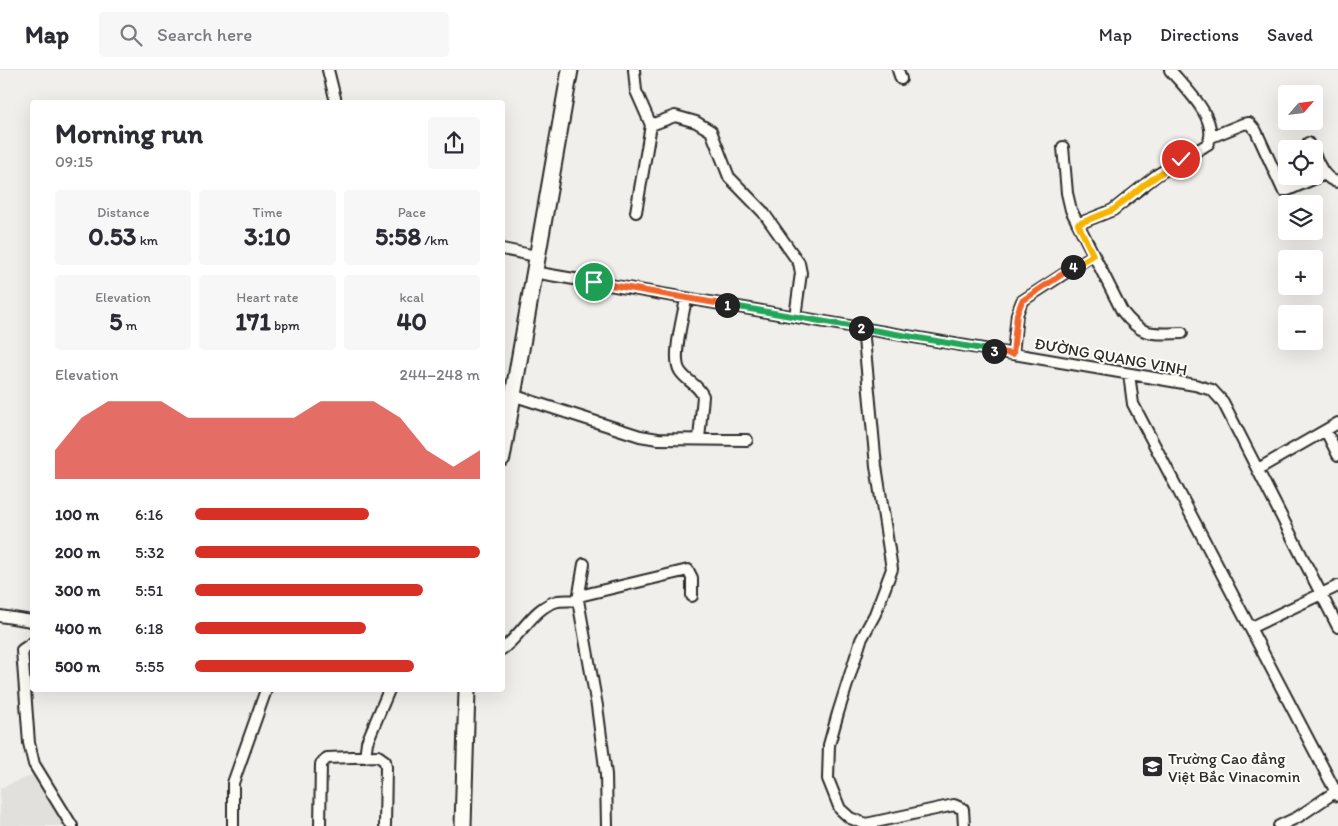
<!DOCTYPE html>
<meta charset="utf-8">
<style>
:root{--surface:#fff;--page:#f7f7f7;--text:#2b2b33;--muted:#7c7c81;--line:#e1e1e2;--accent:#d93025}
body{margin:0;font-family:Itim,sans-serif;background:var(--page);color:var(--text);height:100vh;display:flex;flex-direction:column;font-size:19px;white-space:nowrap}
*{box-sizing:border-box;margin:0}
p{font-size:16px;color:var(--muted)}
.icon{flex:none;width:28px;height:28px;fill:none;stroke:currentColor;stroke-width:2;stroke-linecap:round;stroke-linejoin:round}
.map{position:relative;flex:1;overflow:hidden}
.drawer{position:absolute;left:30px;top:30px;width:475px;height:592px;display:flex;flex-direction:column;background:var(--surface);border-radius:5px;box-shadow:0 5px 20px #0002}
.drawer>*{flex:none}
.needle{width:32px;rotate:62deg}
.buttons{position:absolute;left:1278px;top:15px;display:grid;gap:10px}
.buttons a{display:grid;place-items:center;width:45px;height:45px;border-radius:5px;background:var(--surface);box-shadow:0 5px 20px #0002;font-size:25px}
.pin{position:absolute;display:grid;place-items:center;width:42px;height:42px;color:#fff;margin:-21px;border:2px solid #fff;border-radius:50%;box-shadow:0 1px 5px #0007}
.km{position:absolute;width:25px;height:25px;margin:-12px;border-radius:50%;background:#222;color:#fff;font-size:14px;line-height:25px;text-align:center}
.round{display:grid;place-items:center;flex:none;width:52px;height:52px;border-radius:5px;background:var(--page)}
.overview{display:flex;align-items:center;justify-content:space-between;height:85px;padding:0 25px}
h1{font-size:28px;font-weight:800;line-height:38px}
.metrics{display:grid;grid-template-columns:repeat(3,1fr);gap:8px;height:85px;padding:5px 25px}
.metrics div{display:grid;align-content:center;border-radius:5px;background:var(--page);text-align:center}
.metrics b{font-size:25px;font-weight:800}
.metrics small{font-size:14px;font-weight:400}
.metrics p{font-size:14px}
.chart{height:140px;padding:10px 25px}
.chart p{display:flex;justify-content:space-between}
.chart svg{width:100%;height:90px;margin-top:5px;fill:var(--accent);opacity:.7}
ul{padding:0 25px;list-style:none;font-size:16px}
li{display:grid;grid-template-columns:80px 60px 1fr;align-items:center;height:38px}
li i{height:12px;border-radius:6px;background:var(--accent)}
header{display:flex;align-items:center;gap:30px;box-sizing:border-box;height:70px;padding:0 25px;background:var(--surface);border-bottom:1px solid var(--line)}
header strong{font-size:24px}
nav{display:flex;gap:28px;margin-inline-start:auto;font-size:18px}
.search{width:350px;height:45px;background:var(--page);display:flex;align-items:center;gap:12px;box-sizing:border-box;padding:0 18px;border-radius:5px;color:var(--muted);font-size:19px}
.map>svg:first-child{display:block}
.built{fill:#e1e0dc}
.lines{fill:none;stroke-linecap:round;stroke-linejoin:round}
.minor-casing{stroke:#2b2b2b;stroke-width:14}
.highway-casing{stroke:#2b2b2b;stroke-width:19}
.minor{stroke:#fdfcf7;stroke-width:10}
.highway{stroke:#fdfcf7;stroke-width:15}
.split-1-casing{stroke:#fff;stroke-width:10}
.split-2-casing{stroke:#fff;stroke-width:10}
.split-3-casing{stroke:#fff;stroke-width:10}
.split-4-casing{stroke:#fff;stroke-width:10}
.split-5-casing{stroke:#fff;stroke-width:10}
.split-6-casing{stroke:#fff;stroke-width:10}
.split-1{stroke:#f0652b;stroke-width:6}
.split-2{stroke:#22a559;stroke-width:6}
.split-3{stroke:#22a559;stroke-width:6}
.split-4{stroke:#f0652b;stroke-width:6}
.split-5{stroke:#f5b400;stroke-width:6}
.split-6{stroke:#f5b400;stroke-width:6}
.labels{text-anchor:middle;stroke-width:4;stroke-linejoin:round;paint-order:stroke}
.street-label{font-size:16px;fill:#2b2b2b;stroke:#fdfcf7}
.poi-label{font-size:16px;fill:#2b2b2b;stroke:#fdfcf7;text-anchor:start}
</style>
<header>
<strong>Map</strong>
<div class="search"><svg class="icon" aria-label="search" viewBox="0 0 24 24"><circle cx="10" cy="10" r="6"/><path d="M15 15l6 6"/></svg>Search here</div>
<nav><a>Map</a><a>Directions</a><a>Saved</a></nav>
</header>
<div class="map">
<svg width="1338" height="756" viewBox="0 0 1338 756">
<rect width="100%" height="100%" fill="#f0efeb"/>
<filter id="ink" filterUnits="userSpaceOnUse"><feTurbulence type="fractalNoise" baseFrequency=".02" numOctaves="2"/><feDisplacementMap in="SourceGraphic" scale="10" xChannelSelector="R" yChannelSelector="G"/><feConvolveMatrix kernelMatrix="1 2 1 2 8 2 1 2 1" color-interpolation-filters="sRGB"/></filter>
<g filter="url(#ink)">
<path class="built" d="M35 704 69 756H0V718Z"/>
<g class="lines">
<defs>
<path id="minor" d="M328 0 336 32
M634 0 636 21 651 55 636 142
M898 0 901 9
M651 55 675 46 696 52 711 61 729 107 763 142 799 193 801 203 795 247
M1211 67 1243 54 1249 53 1256 61 1283 120H1288L1325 104
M1308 73 1311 79
M1063 77 1067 123 1071 140 1122 241C1142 267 1151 264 1182 263
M1314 84C1319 95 1325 110 1338 112
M1078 154 1113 140 1157 105 1208 74C1220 49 1184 17 1170 0
M502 179 536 186
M533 202 1195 315 1212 320 1223 332 1338 557
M686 228C684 244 671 288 680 301 686 311 698 314 703 326L699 369
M863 258 876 396 892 499 875 544 861 570 838 643 829 675 828 709 840 739 850 748 866 754 954 735 963 739 964 756
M1013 284 1017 244 1022 231 1093 185
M1129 304 1133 334 1338 726
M512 325 640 366 658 369 747 370
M1326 361 1338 385
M1258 399 1338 353
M584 494 578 530 597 636 606 705 607 756
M579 526 688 500 692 508V526
M0 546 32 551
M1250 558 1338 516
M32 573 22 580 29 673 34 694 72 756
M502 579C521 566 534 536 558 531 564 530 572 531 578 530
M365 687 367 672 389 620
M233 756V713L266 620
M320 756 321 694 327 688 378 686 385 691 386 697 385 756
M1279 756 1298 747 1338 720"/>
<path id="highway" d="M502 388 570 0
M463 756 467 620"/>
</defs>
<use href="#minor" class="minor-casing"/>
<use href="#highway" class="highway-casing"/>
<use href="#minor" class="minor"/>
<use href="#highway" class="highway"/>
</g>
</g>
<g class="lines" filter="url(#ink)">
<defs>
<path id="split-1" d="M594 212 727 235"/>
<path id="split-2" d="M727 235 861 258"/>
<path id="split-3" d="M861 258 994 281"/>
<path id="split-4" d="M994 281 1013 284 1017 244 1022 231 1073 197"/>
<path id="split-5" d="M1073 197 1093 185 1078 154 1113 140 1144 115"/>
<path id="split-6" d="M1144 115 1181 89"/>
</defs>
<use href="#split-1" class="split-1-casing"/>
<use href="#split-2" class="split-2-casing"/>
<use href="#split-3" class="split-3-casing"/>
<use href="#split-4" class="split-4-casing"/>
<use href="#split-5" class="split-5-casing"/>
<use href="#split-6" class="split-6-casing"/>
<use href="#split-1" class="split-1"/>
<use href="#split-2" class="split-2"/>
<use href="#split-3" class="split-3"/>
<use href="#split-4" class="split-4"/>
<use href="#split-5" class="split-5"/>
<use href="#split-6" class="split-6"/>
</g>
<defs>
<symbol id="university-square" viewBox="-11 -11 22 22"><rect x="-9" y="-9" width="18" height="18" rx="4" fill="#2b2b2b" stroke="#fdfcf7"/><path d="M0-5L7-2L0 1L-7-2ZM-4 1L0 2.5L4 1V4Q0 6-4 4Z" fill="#fff"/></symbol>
</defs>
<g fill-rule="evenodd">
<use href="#university-square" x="1140" y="684" width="25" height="25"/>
</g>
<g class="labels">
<g class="street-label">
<text transform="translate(1111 286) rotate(10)" y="6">ĐƯỜNG QUANG VINH</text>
</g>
<g class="poi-label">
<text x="1168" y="694">Trường Cao đẳng<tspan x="1168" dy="18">Việt Bắc Vinacomin</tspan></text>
</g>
</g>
</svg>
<div class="buttons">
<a><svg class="needle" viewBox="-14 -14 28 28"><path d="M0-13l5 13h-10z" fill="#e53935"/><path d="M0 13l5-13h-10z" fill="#7c7c81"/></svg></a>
<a><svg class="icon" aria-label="locate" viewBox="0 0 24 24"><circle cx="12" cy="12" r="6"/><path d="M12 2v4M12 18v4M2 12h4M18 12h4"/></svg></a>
<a><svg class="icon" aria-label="layers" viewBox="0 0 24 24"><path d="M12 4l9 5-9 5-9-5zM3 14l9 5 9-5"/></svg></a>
<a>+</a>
<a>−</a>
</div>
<div class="pin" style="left:594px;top:212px;background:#1e9e55"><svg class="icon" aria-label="arrive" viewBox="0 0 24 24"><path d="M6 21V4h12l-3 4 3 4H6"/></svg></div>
<div class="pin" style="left:1181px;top:89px;background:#d93025"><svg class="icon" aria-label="check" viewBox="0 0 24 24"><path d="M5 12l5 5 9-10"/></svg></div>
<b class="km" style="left:727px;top:235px">1</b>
<b class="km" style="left:861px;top:258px">2</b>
<b class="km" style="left:994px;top:281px">3</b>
<b class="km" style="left:1073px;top:197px">4</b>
<section class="drawer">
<div class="overview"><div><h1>Morning run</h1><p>09:15</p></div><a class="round"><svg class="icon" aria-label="share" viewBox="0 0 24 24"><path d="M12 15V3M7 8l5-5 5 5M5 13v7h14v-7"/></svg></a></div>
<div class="metrics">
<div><p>Distance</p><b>0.53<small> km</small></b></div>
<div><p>Time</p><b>3:10</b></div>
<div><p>Pace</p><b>5:58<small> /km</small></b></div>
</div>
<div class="metrics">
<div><p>Elevation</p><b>5<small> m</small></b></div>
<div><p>Heart rate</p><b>171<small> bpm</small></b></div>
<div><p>kcal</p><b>40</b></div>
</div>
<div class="chart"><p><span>Elevation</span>244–248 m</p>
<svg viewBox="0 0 160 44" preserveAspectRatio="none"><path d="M0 44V30L10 14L20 6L30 6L40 6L50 14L60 14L70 14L80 14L90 14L100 6L110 6L120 6L130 14L140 30L150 38L160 30V44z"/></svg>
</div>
<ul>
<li><b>100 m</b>6:16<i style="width:61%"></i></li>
<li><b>200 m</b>5:32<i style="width:100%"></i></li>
<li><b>300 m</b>5:51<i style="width:80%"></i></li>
<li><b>400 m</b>6:18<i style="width:60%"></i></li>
<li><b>500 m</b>5:55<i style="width:77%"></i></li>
</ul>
</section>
</div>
